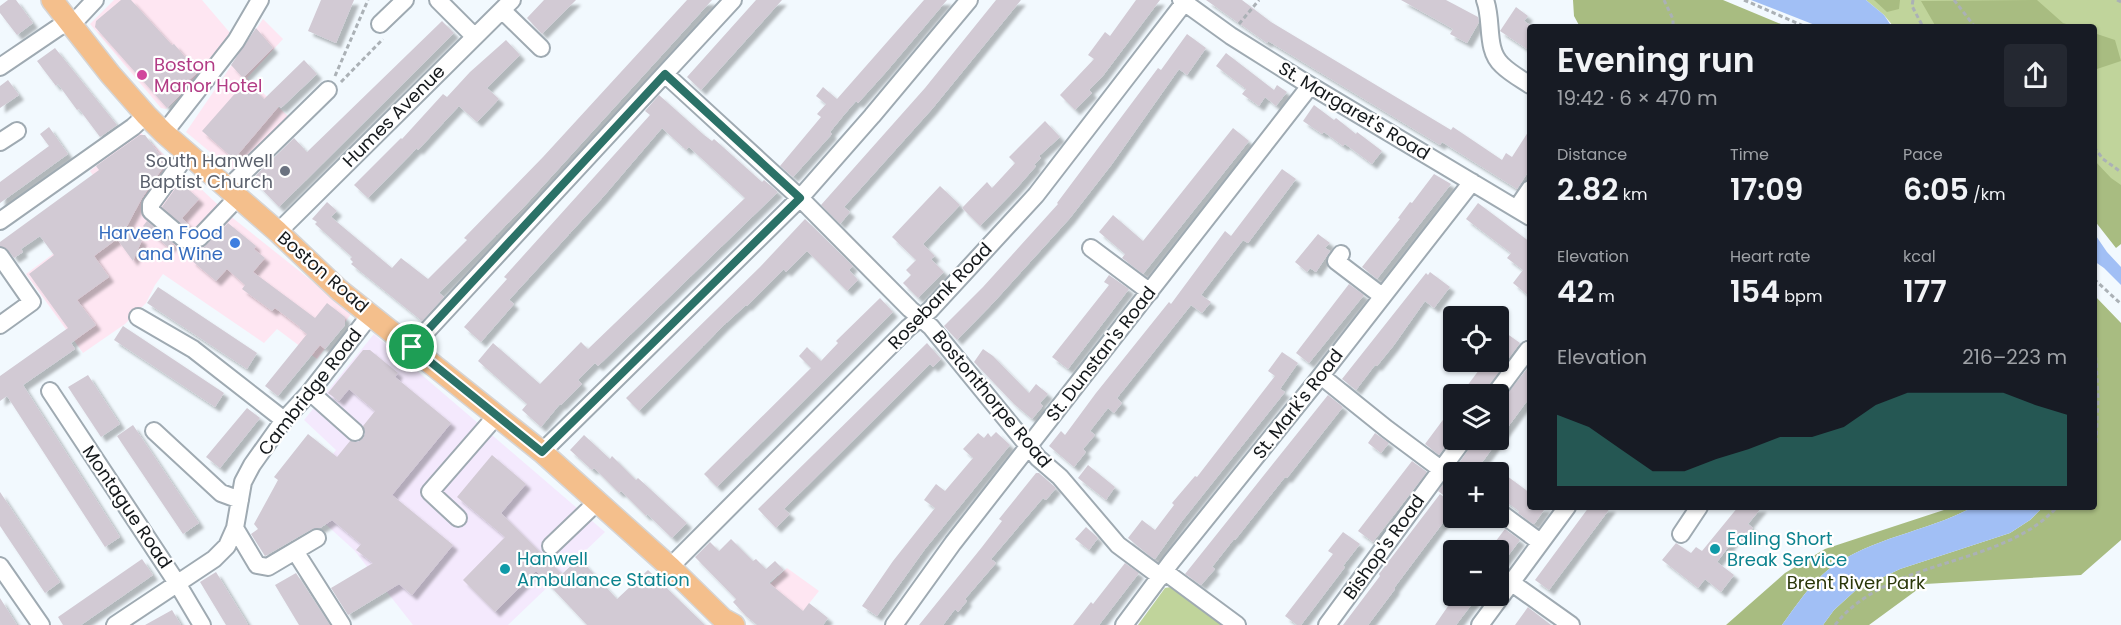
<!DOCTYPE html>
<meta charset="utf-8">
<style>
:root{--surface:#171b24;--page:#242831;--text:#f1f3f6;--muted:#9ea1a6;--accent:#2b7167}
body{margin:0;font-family:Poppins,sans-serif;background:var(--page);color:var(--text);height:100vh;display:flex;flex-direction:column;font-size:22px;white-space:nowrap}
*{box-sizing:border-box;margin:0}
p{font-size:20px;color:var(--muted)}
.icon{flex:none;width:33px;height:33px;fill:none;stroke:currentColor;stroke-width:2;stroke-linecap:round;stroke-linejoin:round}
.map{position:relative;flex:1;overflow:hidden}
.details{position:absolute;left:1527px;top:24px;width:570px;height:486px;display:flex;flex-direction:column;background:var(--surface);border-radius:6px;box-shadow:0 2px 4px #0004}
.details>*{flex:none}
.tools{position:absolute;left:1443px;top:306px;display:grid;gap:12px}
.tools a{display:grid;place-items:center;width:66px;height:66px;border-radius:6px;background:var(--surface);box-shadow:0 2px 4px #0004;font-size:30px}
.pin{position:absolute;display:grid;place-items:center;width:51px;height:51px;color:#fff;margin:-26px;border:3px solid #fff;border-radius:50%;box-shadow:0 2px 6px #0007}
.round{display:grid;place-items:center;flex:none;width:63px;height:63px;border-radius:6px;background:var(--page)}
.headline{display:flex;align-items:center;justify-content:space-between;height:102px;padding:0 30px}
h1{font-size:33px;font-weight:600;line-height:45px}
.stats{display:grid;grid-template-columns:repeat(3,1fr);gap:9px;height:102px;padding:6px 30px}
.stats div{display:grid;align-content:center}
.stats b{font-size:30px;font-weight:600}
.stats small{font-size:16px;font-weight:400}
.stats p{font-size:16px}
.chart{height:168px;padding:12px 30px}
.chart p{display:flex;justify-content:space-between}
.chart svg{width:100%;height:108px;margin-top:6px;fill:var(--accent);opacity:.7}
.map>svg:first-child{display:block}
.commercial{fill:#fee6f2}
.industrial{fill:#f4e9fd}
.green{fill:#c0d49b}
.forest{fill:#a8bc81}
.water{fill:#a1bff5}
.building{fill:#d2cad4;filter:url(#shadow)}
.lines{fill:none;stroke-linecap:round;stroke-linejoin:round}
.minor-casing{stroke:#9faab2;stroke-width:20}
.major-casing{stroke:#d5d5d6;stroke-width:24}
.path{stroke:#abb1b6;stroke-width:3;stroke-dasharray:4.5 3;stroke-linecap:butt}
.minor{stroke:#fff;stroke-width:16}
.major{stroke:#f4bf8c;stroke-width:21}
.route-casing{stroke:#fff;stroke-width:12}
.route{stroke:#2b7167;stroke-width:8}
.hotel-dot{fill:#d1479c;stroke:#fff;stroke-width:2}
.worship-dot{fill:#6b7280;stroke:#fff;stroke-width:2}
.shop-dot{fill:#3f7fe0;stroke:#fff;stroke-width:2}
.culture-dot{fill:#0f9aa8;stroke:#fff;stroke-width:2}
.labels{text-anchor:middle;stroke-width:4.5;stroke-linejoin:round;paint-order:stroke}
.hotel-label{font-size:18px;fill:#b23c85;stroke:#fff;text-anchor:start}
.street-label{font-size:18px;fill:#14181b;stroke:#fff}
.worship-label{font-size:18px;fill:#5b616d;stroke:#fff;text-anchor:end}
.shop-label{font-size:18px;fill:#366cbe;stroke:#fff;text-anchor:end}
.culture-label{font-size:18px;fill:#0d838f;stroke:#fff;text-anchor:start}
.park-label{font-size:18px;fill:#2a370a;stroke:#fff}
</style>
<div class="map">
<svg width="2121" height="625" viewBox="0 0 2121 625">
<defs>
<filter id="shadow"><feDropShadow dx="5" dy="5" stdDeviation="1.5" flood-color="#0004"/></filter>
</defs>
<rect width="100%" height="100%" fill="#f2f9fe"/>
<path class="commercial" d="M114 0H202L231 34 202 77 166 109 161 108 90 24Z
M263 19 283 39 247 78 289 117 234 172 186 132Z
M137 133H141L229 215 352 313 317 359 277 329 264 343 163 274 155 285 146 303 125 324 83 353 26 274 115 208 90 171Z
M787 568 819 591 792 625H759L741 611Z"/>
<path class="industrial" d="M374 334 605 532 508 625H413L354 550 298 499 336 450 304 420Z"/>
<path class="green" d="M1866 0H2121V201L2094 175V27H1894L1884 15Z
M1171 587 1223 625H1138L1165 588Z"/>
<path class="forest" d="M1573 0H1723L1788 27H1580L1574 16Z
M1874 0H1900L1899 9 1887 12Z
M2037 0 2063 23 2076 27H1936L1921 1Z
M2094 33 2115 40 2121 61 2094 70Z
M2094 160 2111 178 2121 185V244L2116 248 2094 220Z
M2094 295 2121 323V540L2081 575 1925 584 1869 625H1823L1834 610 1856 590 1900 569 2010 533 2030 520 2043 507H2094Z
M1953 507H1973C1927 532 1872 537 1829 569 1810 584 1796 606 1782 625H1726L1785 573 1825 549Z"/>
<path class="water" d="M1751 0H1866L1884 15 1892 27H1820Z
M2094 233 2107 252 2121 267V285L2104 268 2094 261Z
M1973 507H2043L2030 520 2010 533 1900 569 1856 590 1834 610 1823 625H1782C1796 606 1810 584 1829 569 1872 537 1927 532 1973 507Z"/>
<path class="building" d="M8 0H16L33 23 17 35 0 13V6Z
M121 0H131L172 45 174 44 198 72 178 90 181 94 167 108 95 27 96 21Z
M321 0H354L336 43 308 31Z
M544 0H576L542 34 527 18Z
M687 0H712L521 210 439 293 444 297 422 321 351 264 353 262 350 259 352 257 315 224 317 222 312 219 327 202 337 211 331 217 392 268 401 258 428 279 467 240 464 238 543 157Z
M756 0H782L701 90 687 77Z
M924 0H947L886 72 858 103 856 101 843 116 830 132 832 134 793 177 780 166 821 117 817 114 826 104 816 96 823 87 837 99Z
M996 0H1021L932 109 844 207 850 212 840 224 821 205 925 88Z
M1136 0H1160L1102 77 1089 90 1092 93 1075 110 1060 95 1094 59 1088 55 1105 32 1110 36Z
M1206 0H1242L1271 22 1451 130 1453 127 1502 160 1506 153 1512 157 1530 129V169L1517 189 1442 142 1440 145 1268 41 1267 43Z
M1401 0H1446L1478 17 1479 22 1467 43 1450 34 1453 29Z
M1516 7 1528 16 1524 21 1530 25V51L1500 31Z
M442 21 454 33 279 207 252 179 294 138 307 152Z
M256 28 273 48 243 78 231 65Z
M1187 34 1206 48 1187 75 1179 69 1112 164 1070 218 994 302 957 340 944 326 983 287 1058 204 1057 203 1158 68 1161 70Z
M506 40 520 55 487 88 499 99 477 122 459 106 418 150 417 148 368 198 354 185 401 138 402 139 443 94 447 97 470 72Z
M55 48 117 125 100 137 79 109 77 110 58 84 56 86 37 61Z
M1226 53 1274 90 1277 85 1287 92 1276 106 1265 97 1259 106 1242 94 1246 89 1216 66Z
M304 60 317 74 281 108 279 106 234 159 202 131 246 81 264 99Z
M8 80 19 95 0 108V86Z
M659 95 704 135 712 141 714 139 762 182 764 180 778 192 598 366 595 363 578 380 582 384 561 405 560 404 541 427 522 410 527 404 478 361 493 343 540 384 581 342 588 349 745 198 689 147 686 150 662 128 603 197 509 300 514 304 481 342 464 327 507 279 504 277 650 115 645 111Z
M1314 105 1334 120 1336 118 1356 134 1357 132 1382 151 1372 164 1345 144 1343 146 1324 132 1322 134 1303 121Z
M1045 121 1060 137 1039 156 1041 158 1034 165 1036 166 1015 190 980 226 962 208 987 182 992 188 1015 163 1009 157Z
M49 127 68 154 0 203V182L49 146 40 134Z
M1233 128 1249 141 1143 274 1122 258 1125 254 1099 232 1113 215 1143 241Z
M140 135H145L166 163 142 198 126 228 142 240 133 261 117 239 94 256 109 277 77 300 96 325 71 343 75 349 23 385 120 537 105 547 7 396 0 401V376L68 328 29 274 54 255 40 236 21 249 23 252 14 258 8 250 0 246V242L99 170 96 166Z
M1282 169 1296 179 1248 243 1243 240 1201 295 1211 302 1202 313 1191 305 1117 398 1122 403 1114 413 1108 408 1090 431 1095 435 1083 449 1086 452 1074 467 1049 446 1061 431 1065 435 1096 393 1169 302 1171 304 1225 231 1231 236Z
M1434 174 1451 184 1377 279 1362 267 1400 219 1398 218 1410 202 1412 203Z
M180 182 199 199 182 218 189 225 186 227 162 207Z
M940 186 960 205 923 244 935 256 931 259 944 272 918 298 903 283 911 275 906 270 916 260 892 237Z
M1478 203 1530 242V297L1513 283 1523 270 1507 258 1511 253 1466 219Z
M805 219 853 266 849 270 858 280 847 291 807 251 786 272 784 269 747 306 746 305 724 325 639 411 626 398 760 267Z
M147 221 173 243 169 248 143 226Z
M228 223 256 246 254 249 265 258 253 272 315 318 327 303 345 317V325L325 349 320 345 278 396 265 386 307 334 299 328 300 327 275 308 272 311 242 289 245 285 227 269 216 281 191 260Z
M1318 234 1330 243 1325 248 1330 251 1316 272 1310 268 1307 272 1295 262Z
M1430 272 1450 287 1434 308 1425 301 1394 345 1377 366 1375 365 1356 390 1342 379 1426 273 1428 275Z
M1109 275 1129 289 1068 369 1052 357 1109 285 1104 282Z
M1349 284 1364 295 1309 363 1296 353Z
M158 287 257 353 247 369 147 303Z
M880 298 893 312 717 487 704 474 811 368 799 356 807 347 821 361 838 343 836 341Z
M123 326 224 393 215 407 114 340Z
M1506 333 1520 343 1487 388 1485 394H1461L1485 362H1498V344Z
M927 343 941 359 933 367 930 364 784 509 790 514 776 528 758 509Z
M983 349 993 356 1029 393 1036 384 1048 394 1040 403 1043 406 1032 419 1014 404 974 362Z
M363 350H370L398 373 395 377 451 423 392 495 453 545 412 595 399 584 348 615 331 588 373 563 356 550 361 544 332 520 320 528 312 529 265 556 251 534 258 529 254 524 278 480 274 477 308 434 337 457 350 441 358 442 363 438 365 434 363 426 375 411 349 389 339 401 328 393Z
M1282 352 1298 363 1280 389 1285 392 1182 521 1155 559 1151 557 1128 538 1142 520 1155 530 1174 505 1172 503 1195 476 1197 477 1275 376 1268 371Z
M1530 365V397L1475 472H1462L1456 467 1471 446 1473 440H1498L1499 404Z
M88 375 120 424 101 437 68 387Z
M1328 395 1343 407 1287 478 1285 477 1235 540 1234 539 1212 567 1215 569 1201 585 1185 574Z
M1454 405V435L1439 455 1425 444Z
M247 408 260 418 220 468 206 457Z
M133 425 199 523 183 534 117 436Z
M996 432 1010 445 925 549 877 616 862 606 893 561 935 508 924 500 936 484 945 491 973 458 963 449 978 433 984 438 988 433 991 437Z
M1375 433 1389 443 1381 453 1368 443Z
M584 435 610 459 612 456 636 480 638 478 687 523 672 538 647 514 646 516 621 491 619 493 594 468 592 470 570 450Z
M492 455 526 484 501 513 562 574 579 558 617 599 648 570 705 625H587L536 571 495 612 463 580 505 537 457 497Z
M1412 461 1427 472 1373 542 1358 531Z
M1088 465 1115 487 1106 500 1078 478Z
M1036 473H1039L1056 488 1046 500 1043 498 991 559 996 563 965 599 967 601 958 612 955 609 943 625H919L982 547 1002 521 999 519Z
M1507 476 1530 493V507H1546L1535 523 1533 524 1518 513 1519 511 1498 496V488Z
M1443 484 1454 489V503L1438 491Z
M0 492 60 582 45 593 0 526Z
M1440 494 1454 505V508L1394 588 1395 589 1368 625H1343L1380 576 1379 574Z
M1589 507H1611L1549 590 1535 580Z
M1738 507H1762L1748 524 1753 528 1745 539 1738 534 1717 562 1734 575 1721 592 1705 579 1698 588 1662 560 1676 543 1691 553 1696 547 1702 551Z
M1086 527 1098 538 1089 550 1075 539Z
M1505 529 1520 540 1498 569V550H1489Z
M1343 532 1360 544 1343 566 1345 567 1301 625H1297L1285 616 1333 554 1328 551Z
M731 539 753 561 756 559 766 569 775 561 784 570 769 583 803 611 809 603 828 618 823 625H757L746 616 733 602 736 599 695 557 710 542 719 551Z
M142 559 153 575 81 625H63L58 617Z
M1125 563 1139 573 1099 625H1073L1091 602 1093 604Z
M216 572 246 621 248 625H226L200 582Z
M296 573 330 625H299L275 585Z
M1455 596H1478L1456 625H1435Z
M0 598 17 625H0Z
M1528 607 1529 608 1551 625H1515Z
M172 610 181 625H145Z"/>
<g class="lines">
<defs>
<path id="minor" d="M438 0 474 36
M1181 0 1231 36 1301 80 1530 217
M1485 0C1493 20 1485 50 1502 65 1510 73 1521 79 1530 85
M502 10 541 48
M380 24 405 0
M0 67 59 27 79 17 95 0
M665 74 800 198 910 309 931 327 1038 458 1060 477 1118 545 1161 577
M164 133 236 41 260 0
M0 142 17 131
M188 153 151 204V211L184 239 188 240 199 238 238 197
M228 188 328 90
M1517 208 1530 189
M0 221 133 127 146 115
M278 232 512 0
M1091 248 1150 292
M1341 254 1336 261 1382 296
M0 256 32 302 0 325
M138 317 193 349 284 420
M412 347 733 0
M1321 376 1387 429 1454 479
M50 391 177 583 202 625
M310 392 355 432
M1495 394 1528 350
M154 431 221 493 240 500
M542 452 800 198 872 116 969 0
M1498 511 1540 542
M458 518 430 492 497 415
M235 528 257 565 268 567 295 551 342 625
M1681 534 1699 507
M551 546 597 502
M295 551 317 538
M0 566 41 625
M670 567 908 328 930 310 1036 195 1184 3
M1164 571 1237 625
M1512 583 1571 625
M115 625 214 559 227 546 235 528 243 482 252 465 284 420 310 392 371 314
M894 625 953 543 1310 86
M1124 625 1171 562 1316 382 1472 182
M1327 625 1463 440
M1480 625 1567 507"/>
<path id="major" d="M52 0 110 74 146 115 164 133 278 232 339 290 542 452 670 567 723 619 734 625"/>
</defs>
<use href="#minor" class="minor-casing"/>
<use href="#major" class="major-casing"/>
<path class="path" d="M1664 0 1673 19V27
M1744 0 1806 27
M1913 0 1912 6 1923 27
M1954 0 1975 27
M2117 0 2121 2
M1239 24 1259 0
M335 76 368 0
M341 82 383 39
M2094 147 2103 159 2121 172
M2094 279 2121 304
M2094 357 2096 358 2098 398 2096 444 2094 449
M1835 625C1888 557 2002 568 2057 507"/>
<use href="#minor" class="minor"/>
<use href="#major" class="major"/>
</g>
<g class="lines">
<defs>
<path id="route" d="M665 74 800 198 542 452 412 347Z"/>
</defs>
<use href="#route" class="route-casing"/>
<use href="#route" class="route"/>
</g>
<circle class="hotel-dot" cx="142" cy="75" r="6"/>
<circle class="worship-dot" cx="285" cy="171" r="6"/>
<circle class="shop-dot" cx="235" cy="243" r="6"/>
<g class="culture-dot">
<circle cx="1715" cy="549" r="6"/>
<circle cx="505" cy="569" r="6"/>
</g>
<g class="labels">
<g class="hotel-label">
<text x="154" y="71">Boston<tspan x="154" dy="21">Manor Hotel</tspan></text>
</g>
<g class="street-label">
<text transform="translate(1354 111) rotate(31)" y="6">St. Margaret's Road</text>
<text transform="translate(394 116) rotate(-45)" y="6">Humes Avenue</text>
<text transform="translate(323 272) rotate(41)" y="6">Boston Road</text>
<text transform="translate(940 296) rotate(-46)" y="6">Rosebank Road</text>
<text transform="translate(1101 354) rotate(-52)" y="6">St. Dunstan's Road</text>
<text transform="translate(310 392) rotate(-52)" y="6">Cambridge Road</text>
<text transform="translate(992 399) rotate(50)" y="6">Bostonthorpe Road</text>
<text transform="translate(1298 404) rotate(-52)" y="6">St. Mark's Road</text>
<text transform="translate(127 507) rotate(56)" y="6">Montague Road</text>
<text transform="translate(1384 547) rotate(-54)" y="6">Bishop's Road</text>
</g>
<g class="worship-label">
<text x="273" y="167">South Hanwell<tspan x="273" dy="21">Baptist Church</tspan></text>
</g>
<g class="shop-label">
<text x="223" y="239">Harveen Food<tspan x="223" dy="21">and Wine</tspan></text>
</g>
<g class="culture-label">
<text x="1727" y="545">Ealing Short<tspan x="1727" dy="21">Break Service</tspan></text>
<text x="517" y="565">Hanwell<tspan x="517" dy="21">Ambulance Station</tspan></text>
</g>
<g class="park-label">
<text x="1856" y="589">Brent River Park</text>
</g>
</g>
</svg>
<div class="tools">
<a><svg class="icon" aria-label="locate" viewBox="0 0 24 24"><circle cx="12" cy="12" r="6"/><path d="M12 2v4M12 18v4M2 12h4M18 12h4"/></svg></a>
<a><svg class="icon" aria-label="layers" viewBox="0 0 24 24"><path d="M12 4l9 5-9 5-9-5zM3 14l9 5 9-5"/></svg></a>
<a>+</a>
<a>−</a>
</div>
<div class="pin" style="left:412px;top:347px;background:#1e9e55"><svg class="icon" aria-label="arrive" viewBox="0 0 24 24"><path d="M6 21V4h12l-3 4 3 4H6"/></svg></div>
<section class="details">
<div class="headline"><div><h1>Evening run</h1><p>19:42 · 6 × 470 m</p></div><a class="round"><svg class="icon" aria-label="share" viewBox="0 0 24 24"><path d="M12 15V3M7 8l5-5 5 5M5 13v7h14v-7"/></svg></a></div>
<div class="stats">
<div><p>Distance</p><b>2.82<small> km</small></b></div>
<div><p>Time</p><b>17:09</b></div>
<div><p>Pace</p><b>6:05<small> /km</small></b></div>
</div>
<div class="stats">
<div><p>Elevation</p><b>42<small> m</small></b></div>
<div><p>Heart rate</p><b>154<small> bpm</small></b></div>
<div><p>kcal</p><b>177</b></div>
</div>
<div class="chart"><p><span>Elevation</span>216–223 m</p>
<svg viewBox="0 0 160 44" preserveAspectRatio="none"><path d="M0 44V15L10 20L20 29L30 38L40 38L50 33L60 29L70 24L80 24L90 20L100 11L110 6L120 6L130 6L140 6L150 11L160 15V44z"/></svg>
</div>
</section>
</div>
